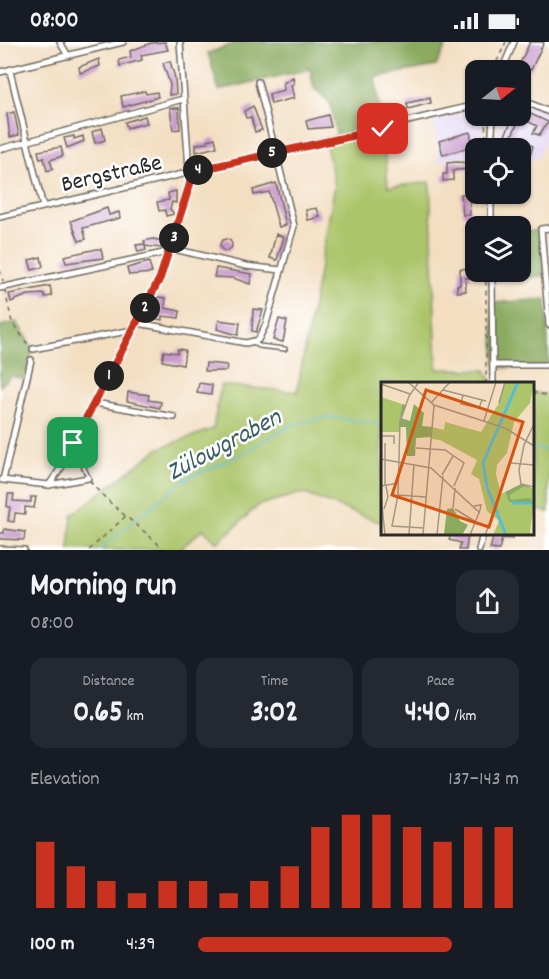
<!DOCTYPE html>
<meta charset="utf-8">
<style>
:root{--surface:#171b24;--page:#242831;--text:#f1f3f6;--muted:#9ea1a6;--accent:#c8321e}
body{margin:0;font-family:Dekko,sans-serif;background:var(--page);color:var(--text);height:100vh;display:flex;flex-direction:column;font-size:22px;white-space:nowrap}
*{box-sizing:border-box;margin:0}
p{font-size:20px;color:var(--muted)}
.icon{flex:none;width:33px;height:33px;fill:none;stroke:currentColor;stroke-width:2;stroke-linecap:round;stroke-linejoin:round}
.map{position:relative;height:508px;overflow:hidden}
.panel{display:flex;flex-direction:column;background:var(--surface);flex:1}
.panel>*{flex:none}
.needle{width:39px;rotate:72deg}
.buttons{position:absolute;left:465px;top:18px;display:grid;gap:12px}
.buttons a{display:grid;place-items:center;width:66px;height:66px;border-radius:12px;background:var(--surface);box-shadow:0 2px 4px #0004;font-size:30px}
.pin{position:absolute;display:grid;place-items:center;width:51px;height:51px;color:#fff;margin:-26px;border-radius:12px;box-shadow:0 3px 9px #0006}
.km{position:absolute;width:30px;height:30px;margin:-15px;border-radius:50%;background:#222;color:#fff;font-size:16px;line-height:30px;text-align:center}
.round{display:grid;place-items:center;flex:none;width:63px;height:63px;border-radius:18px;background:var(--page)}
.headline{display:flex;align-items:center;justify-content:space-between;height:102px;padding:0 30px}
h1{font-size:33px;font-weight:700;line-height:45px}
.stats{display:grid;grid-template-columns:repeat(3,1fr);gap:9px;height:102px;padding:6px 30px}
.stats div{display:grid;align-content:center;border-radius:15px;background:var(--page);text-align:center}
.stats b{font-size:30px;font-weight:700}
.stats small{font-size:16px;font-weight:400}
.stats p{font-size:16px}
.chart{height:168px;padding:12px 30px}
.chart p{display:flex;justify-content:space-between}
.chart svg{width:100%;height:108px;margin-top:6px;stroke:var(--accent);stroke-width:6}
ul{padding:0 30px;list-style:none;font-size:20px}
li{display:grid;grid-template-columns:96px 72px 1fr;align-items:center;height:45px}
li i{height:15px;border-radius:8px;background:var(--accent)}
.status{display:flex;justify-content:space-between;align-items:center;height:42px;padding:0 30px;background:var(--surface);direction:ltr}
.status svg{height:16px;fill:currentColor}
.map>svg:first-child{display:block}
.built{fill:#e1d4f3}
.green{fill:#acc56b;stroke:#6c784b;stroke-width:1.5}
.forest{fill:#89aa5f;stroke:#5a6a45;stroke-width:1.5}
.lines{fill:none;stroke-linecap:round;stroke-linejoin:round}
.stream{stroke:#57bdd4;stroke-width:1.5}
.building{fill:#c693ca}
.lane-casing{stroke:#716a60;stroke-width:6}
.street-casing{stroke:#716a60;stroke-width:8}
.path{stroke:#716a60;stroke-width:1.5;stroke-dasharray:4.5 4.5;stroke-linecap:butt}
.lane{stroke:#fff;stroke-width:3}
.street{stroke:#fff;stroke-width:5}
.route-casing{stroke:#fff;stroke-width:12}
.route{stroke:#c8321e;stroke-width:8}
.labels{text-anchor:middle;stroke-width:5;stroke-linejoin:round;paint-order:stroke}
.street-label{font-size:24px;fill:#2b2b2b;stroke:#fff}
.water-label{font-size:26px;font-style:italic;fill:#3a5e66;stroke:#fff}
.inset-river{fill:none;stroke:#57bdd4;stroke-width:3}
.inset-road{fill:none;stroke:#a39685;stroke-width:1.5}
.view{fill:#d5540f;fill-opacity:0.15;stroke:#d5540f;stroke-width:3}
.inset-edge{fill:none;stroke:#2b2b2b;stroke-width:3}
</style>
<div class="status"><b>08:00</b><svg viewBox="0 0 49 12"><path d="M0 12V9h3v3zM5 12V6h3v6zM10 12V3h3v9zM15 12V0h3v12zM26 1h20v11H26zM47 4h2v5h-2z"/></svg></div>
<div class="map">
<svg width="549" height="508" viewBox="0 0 549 508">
<rect width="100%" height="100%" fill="#fff"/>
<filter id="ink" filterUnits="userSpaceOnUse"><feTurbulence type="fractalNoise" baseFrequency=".0167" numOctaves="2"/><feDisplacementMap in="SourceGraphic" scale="12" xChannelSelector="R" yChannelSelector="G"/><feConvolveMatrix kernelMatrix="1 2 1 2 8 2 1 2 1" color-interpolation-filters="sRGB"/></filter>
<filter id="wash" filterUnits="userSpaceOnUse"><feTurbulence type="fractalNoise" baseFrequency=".008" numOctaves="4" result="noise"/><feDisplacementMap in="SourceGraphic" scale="24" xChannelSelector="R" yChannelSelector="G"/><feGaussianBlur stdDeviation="1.35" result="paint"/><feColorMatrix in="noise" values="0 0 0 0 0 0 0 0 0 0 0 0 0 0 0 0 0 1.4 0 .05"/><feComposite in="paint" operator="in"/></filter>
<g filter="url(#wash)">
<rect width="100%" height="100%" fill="#f3dec1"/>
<path class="built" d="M521 60 549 70V92L536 118 521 112 520 106 497 104 499 74H520Z
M475 68 476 74H481L486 106H476L475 112 439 120 433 78Z"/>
<path class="green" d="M383 87 388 145 430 140 437 327 486 328 492 341H382V481L302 451 259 463 217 501 203 487 179 508H69L72 473 158 407 213 387 221 343 297 350 335 143 325 99Z
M533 350 549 354V470L533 467Z"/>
<path class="forest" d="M239 0H448L436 24 375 35 383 87 337 97 330 61 314 46 310 27 219 48 208 11Z
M541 187 544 234 492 237V230H520L521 190Z
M546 257 549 324 496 326 492 261Z
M17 280 33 307 25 337 11 334 0 344V284Z"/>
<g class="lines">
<path class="stream" d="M532 406 549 408
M99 508 184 438 238 414 293 382 328 375 382 382"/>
</g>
<g id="blocks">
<path class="building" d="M165 0 168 8 141 13 142 18 120 24 119 18 131 15 130 9 151 1Z
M530 0H544L531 28 519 23Z
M99 17 100 24 80 31 79 25Z
M170 19 175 36 176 52 169 53 170 43 163 21Z
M293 35 294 42 291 43 294 56 271 62 269 52 284 48 283 41Z
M145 49 146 52 157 50 158 55 123 65 121 54Z
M430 56 431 61 408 67 407 61Z
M253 64 262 88 255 90 251 75 246 76 244 69Z
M170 66H179L180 87 173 88Z
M520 67 548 80 539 93 533 91 537 84 520 75 511 96 505 93 514 74H520Z
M14 70 19 93 10 95 7 72Z
M328 73 331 85 308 87 306 79Z
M145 74 147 81 127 86 125 80Z
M102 86 105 98 95 101 92 90Z
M470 90 473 104 443 113 439 99Z
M74 94V97L83 94 84 99 67 106 64 96Z
M215 96 217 105 196 110V102L208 101 207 98Z
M521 100 533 104 530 113 520 110 518 106Z
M61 105 63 114 50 118 53 127 47 129 44 116 40 117 38 109Z
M457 120 471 121 472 127 457 128 453 129V138L443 139V132H447V121Z
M276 141 286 183 279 185 269 150 254 153 253 148Z
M176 149V161L172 160 170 167 174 172 166 174 165 168 159 169 157 160 169 158 168 151Z
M461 152H469L470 173H463Z
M107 166 109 173 119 170 120 176 83 186 86 197 79 199 71 179Z
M317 166 320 175 308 178 306 168Z
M276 192 284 195 277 218 270 216Z
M220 203a6 6 0 1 1 12 0a6 6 0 1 1-12 0Z
M153 197 163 199 162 206 145 204 146 208 138 210 136 203 145 202 144 199Z
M97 207H101L103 216 66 221 64 214Z
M41 215 43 225 32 228 29 218Z
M149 220 152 231 129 233 127 226Z
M216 226 252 232 250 242 233 236 214 235Z
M471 226V236H465L466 249 457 250V243H460V227Z
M50 244 52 254 45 255 44 252 28 253 11 260 9 252Z
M158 255 166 256 165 266 180 269 179 276 162 274V278L153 276Z
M253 267 263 268 256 290 252 289Z
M279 277 287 279 283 300 273 298Z
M219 278 240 281 238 293 217 287Z
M178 307 185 308 183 323 162 319 164 309 177 311Z
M206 321 227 323 226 329H205Z
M199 341 212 343 211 353 197 351Z
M128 350 149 353 148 358 161 360 160 366 127 359Z
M8 452H14L13 459 31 460V455H36L34 466 25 465V472L15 471 14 480 8 479 10 465H7Z
M4 487 25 490 24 498 0 497V491H4Z
M451 492H468L466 508H459L461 501 449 498Z
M494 492 513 493 512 497 502 496 499 508 490 507Z"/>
</g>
</g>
<g filter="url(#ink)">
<use href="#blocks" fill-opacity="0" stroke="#716a60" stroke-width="1.5"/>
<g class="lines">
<defs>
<path id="lane" d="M253 300 259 304 285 307
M74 403 88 435"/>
<path id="street" d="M60 0 68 14
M502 28 514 0
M10 29 43 165
M0 30 123 0
M520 57 549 70
M491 106 493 74
M0 107 183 57
M491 152V184
M0 175 476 63
M549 186 541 187 549 283
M170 206 246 224 281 228
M492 230 493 341
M0 246 168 210
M138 281 246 301 258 298 266 282 294 184 258 40
M33 307 133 288
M493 323H549
M95 361 174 375
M2 438 49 443 88 436
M3 438 31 318
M49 443 63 423 160 236 190 142 180 0
M0 507 24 508
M479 508 483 491"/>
</defs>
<use href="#lane" class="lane-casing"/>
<use href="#street" class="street-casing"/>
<path class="path" d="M493 28 506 0
M485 74 486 100
M475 76H485
M0 228 3 239
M486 230V341
M5 249 12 280 29 304
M532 350 549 354
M90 439C110 465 141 484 164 508
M89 508 126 474"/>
<use href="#lane" class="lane"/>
<use href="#street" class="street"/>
</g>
</g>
<g class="lines" filter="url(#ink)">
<defs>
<path id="route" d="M73 401 160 236 190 142V130L383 87"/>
</defs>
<use href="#route" class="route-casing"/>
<use href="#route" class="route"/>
</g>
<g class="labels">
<g class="street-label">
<text transform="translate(111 130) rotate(-13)" y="8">Bergstraße</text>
</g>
<g class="water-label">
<text transform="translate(223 401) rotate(-28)" y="9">Zülowgraben</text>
</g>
</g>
<g transform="translate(381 340)">
<rect width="153" height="153" fill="#f3dec1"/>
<path d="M124 0H153L149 21 133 40 126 71 116 83 115 92 120 112 124 110 128 120H153L149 150 153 153H112L118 139 106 129 98 97 90 92 96 78 59 58 50 57 51 45 63 48 64 40 100 50 118 21ZM0 15 21 22 18 50H0ZM141 105 153 107V118H130L129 113Z" fill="#acc56b"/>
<path d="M21 22 25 23 20 36 29 39 33 22 43 31 41 44 51 45 50 55 35 56 34 74H26L25 45H18ZM140 102 153 107 142 105 129 113 130 118 149 116 153 120H128L124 110ZM72 126 79 139 87 143 81 153 63 152 66 127Z" fill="#89aa5f"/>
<path class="inset-river" d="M131 121H153M125 153 106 105 102 81 137 0"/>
<path class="inset-road" d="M27 0 53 23 124 46 153 64M38 0 28 14 19 40 17 113 11 144 43 146M0 2 29 12M62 8 105 19M82 13 80 22 98 26 101 18M50 21 69 0M118 21 124 0M103 39 115 0M153 42 143 63 138 88 140 102 153 105M0 54H13V62M35 66 64 68 83 81 73 104M0 77 50 86 99 131M130 81 153 83M61 93 72 74M0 104 18 101M4 104V61M0 113 4 153M17 113 45 115M72 126 74 106M3 127 7 115 5 104M74 127 95 140M28 153 33 82M42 153 53 23M56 153 62 94M89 153 99 128 100 123 93 124M104 153 112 133"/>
<path class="view" d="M45 8 142 40 108 145 11 113Z"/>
<rect width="153" height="153" class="inset-edge"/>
</g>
</svg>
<div class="buttons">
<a><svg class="needle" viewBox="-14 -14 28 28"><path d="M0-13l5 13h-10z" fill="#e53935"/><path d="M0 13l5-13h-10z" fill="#9ea1a6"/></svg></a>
<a><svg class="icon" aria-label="locate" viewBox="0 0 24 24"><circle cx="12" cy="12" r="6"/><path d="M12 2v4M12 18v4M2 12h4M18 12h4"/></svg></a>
<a><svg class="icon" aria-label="layers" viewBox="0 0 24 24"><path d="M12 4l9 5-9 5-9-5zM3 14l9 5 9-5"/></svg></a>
</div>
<div class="pin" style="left:73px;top:401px;background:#1e9e55"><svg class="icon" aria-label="arrive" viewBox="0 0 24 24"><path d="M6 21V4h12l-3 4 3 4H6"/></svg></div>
<div class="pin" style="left:383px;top:87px;background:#d93025"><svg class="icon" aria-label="check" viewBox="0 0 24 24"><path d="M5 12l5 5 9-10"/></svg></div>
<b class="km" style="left:109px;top:334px">1</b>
<b class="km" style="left:145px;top:266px">2</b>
<b class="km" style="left:174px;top:196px">3</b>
<b class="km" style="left:198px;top:128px">4</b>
<b class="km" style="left:272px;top:111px">5</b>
</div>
<section class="panel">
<div class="headline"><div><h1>Morning run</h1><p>08:00</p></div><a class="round"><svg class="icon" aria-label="share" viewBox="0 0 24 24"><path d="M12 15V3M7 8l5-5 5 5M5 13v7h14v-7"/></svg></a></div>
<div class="stats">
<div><p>Distance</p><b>0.65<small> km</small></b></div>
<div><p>Time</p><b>3:02</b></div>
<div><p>Pace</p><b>4:40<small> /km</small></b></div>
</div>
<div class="chart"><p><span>Elevation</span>137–143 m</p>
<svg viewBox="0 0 160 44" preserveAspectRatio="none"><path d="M5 44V17M15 44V27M25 44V33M35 44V38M45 44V33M55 44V33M65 44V38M75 44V33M85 44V27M95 44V11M105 44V6M115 44V6M125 44V11M135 44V17M145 44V11M155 44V11"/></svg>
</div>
<ul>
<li><b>100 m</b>4:39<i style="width:79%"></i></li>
</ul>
</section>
